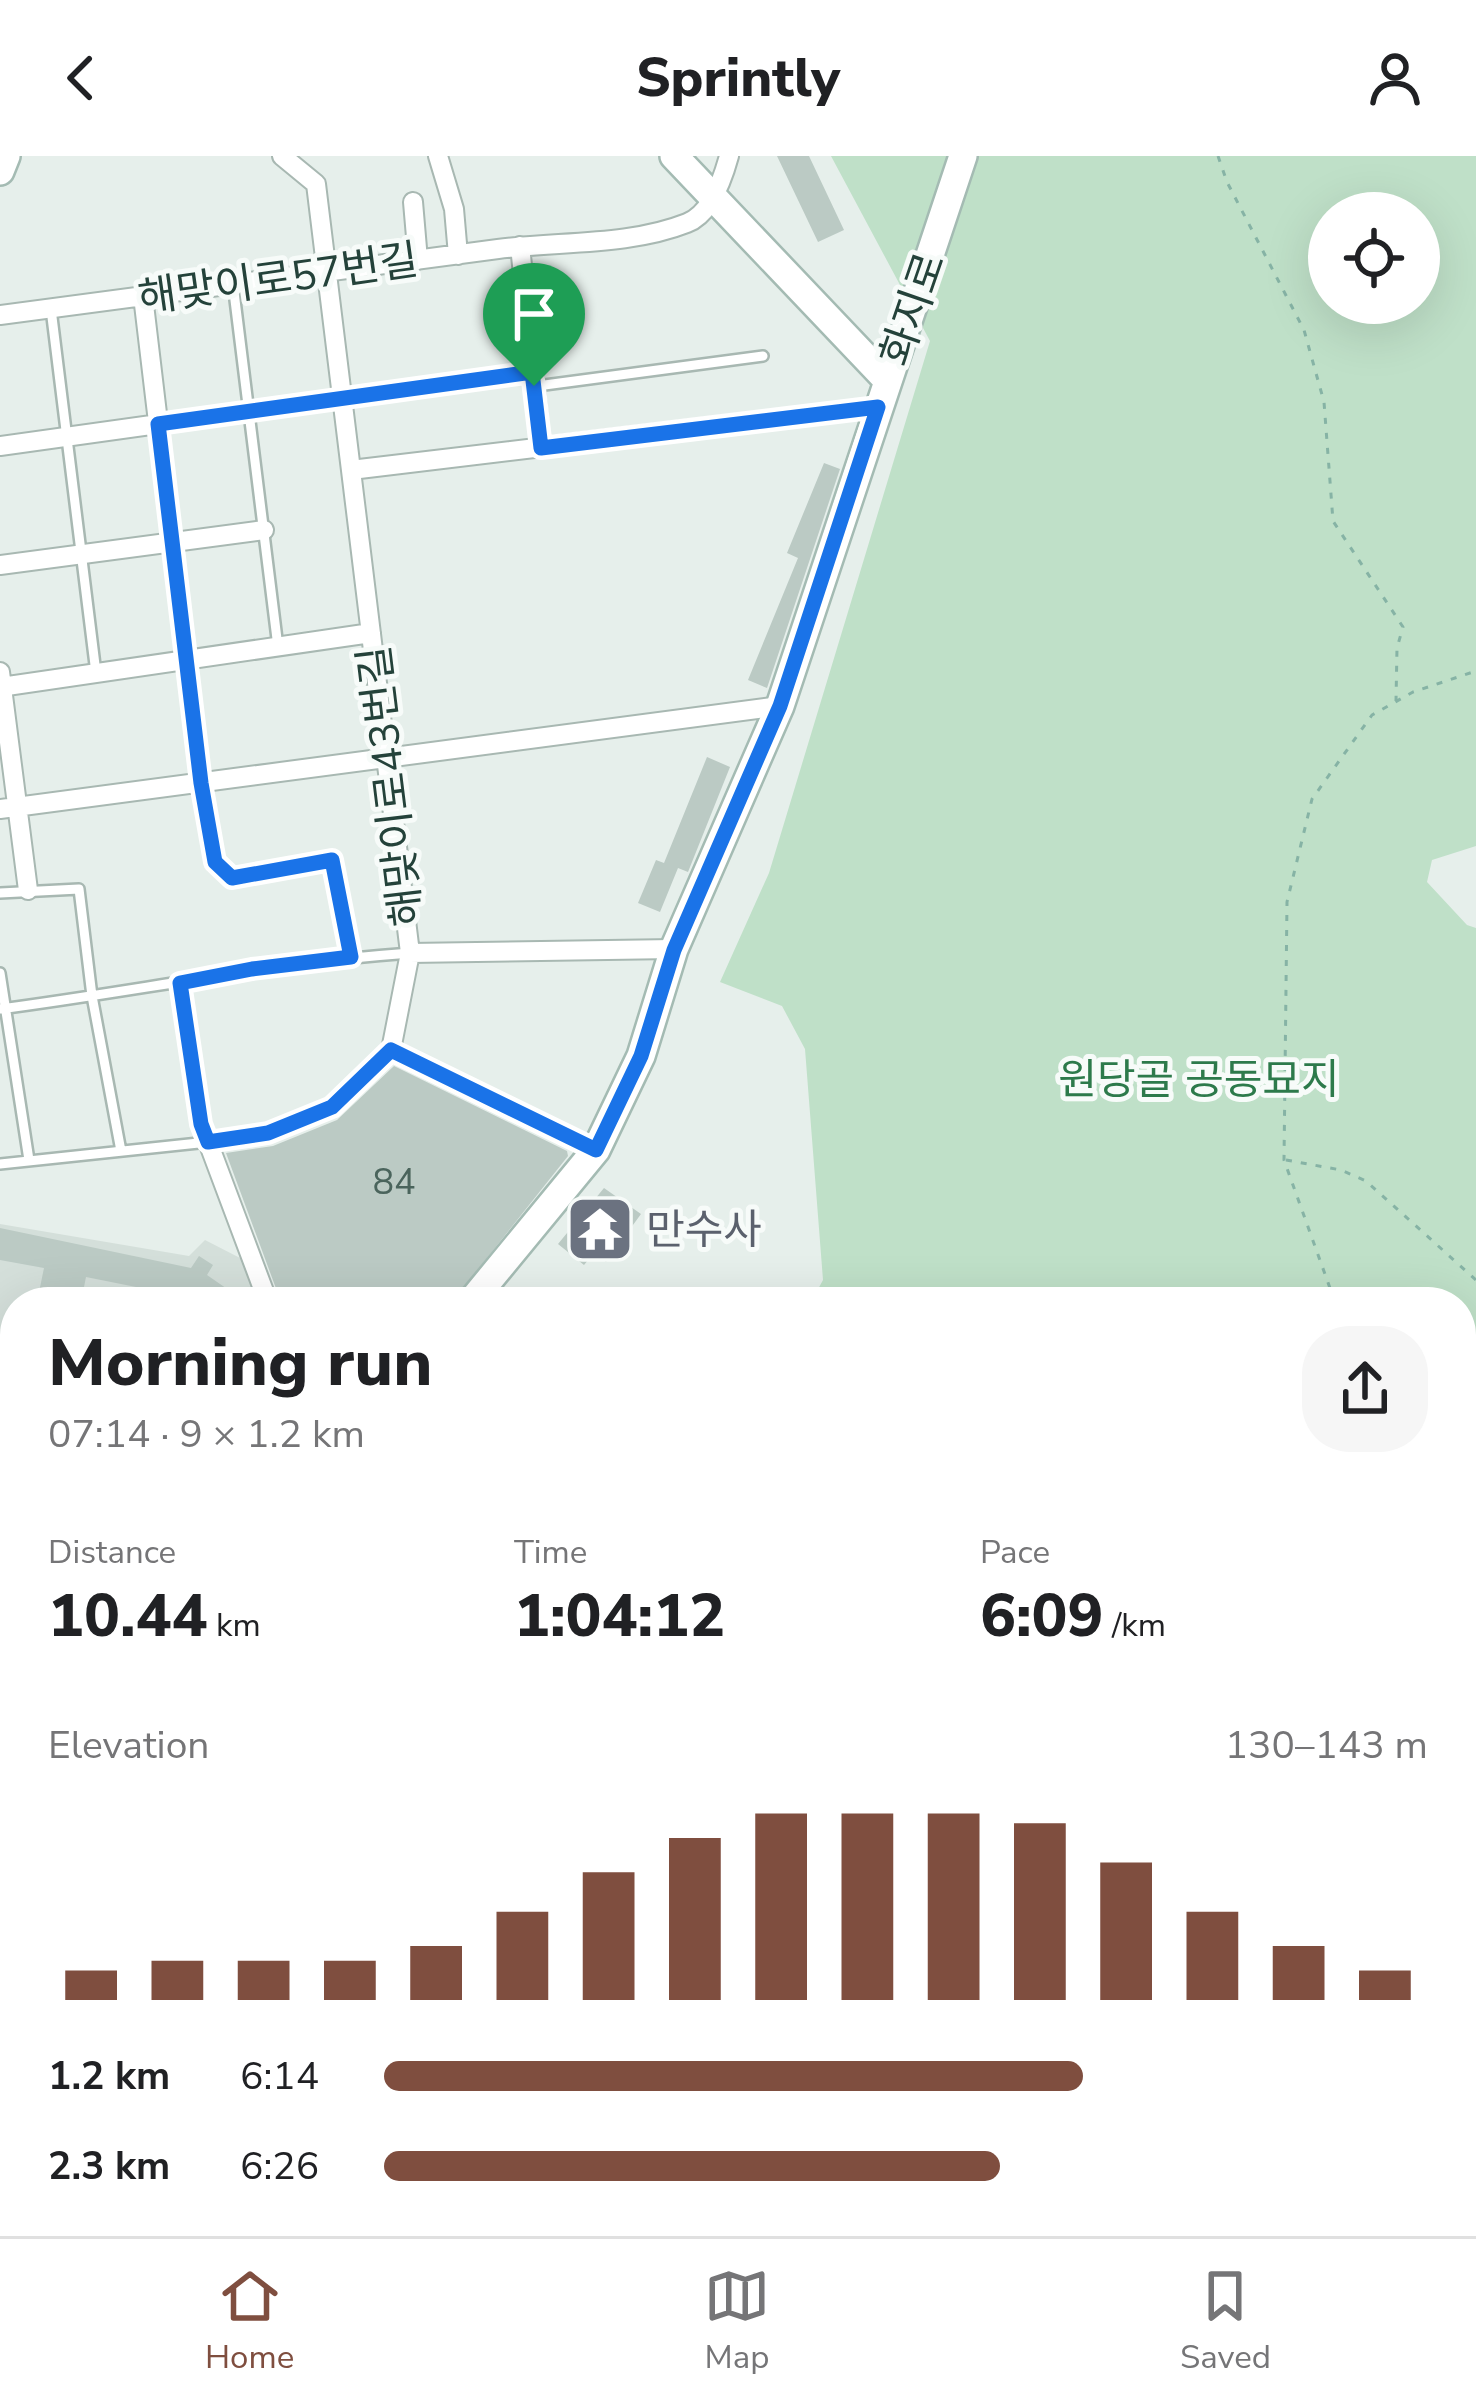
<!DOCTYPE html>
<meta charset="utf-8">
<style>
:root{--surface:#fff;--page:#f6f6f6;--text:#202124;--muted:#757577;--line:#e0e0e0;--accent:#7f4e3f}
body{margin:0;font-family:"Nunito Sans","Noto Sans KR",sans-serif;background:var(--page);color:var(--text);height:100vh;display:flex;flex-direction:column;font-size:45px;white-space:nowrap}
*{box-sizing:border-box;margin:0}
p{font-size:39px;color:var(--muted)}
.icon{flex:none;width:66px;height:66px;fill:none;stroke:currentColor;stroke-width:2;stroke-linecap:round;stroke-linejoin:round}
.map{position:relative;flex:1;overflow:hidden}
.drawer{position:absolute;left:0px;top:1131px;width:1476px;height:951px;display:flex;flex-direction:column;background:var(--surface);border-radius:48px 48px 0 0;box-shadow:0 12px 48px #0002}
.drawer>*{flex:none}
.buttons{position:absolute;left:1308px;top:36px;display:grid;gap:24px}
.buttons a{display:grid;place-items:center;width:132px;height:132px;border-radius:50%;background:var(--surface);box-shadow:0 12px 48px #0002;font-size:60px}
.pin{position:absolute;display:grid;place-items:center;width:102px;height:102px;color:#fff;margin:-123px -51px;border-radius:50% 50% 50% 0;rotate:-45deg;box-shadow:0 0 12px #0007}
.pin .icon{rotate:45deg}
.round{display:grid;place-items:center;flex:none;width:126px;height:126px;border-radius:48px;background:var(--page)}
.overview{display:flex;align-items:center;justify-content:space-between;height:204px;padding:0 48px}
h1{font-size:66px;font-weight:800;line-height:90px}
.stats{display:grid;grid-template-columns:repeat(3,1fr);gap:18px;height:204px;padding:12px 48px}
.stats div{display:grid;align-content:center}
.stats b{font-size:60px;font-weight:800}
.stats small{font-size:33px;font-weight:400}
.stats p{font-size:33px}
.chart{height:336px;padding:24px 48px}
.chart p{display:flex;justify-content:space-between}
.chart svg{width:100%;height:216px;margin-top:12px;stroke:var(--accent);stroke-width:6}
ul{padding:0 48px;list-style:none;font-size:39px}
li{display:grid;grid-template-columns:192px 144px 1fr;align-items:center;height:90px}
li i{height:30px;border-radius:15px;background:var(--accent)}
header{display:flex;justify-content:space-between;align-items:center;height:156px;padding:0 48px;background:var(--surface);font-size:54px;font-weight:800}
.menu{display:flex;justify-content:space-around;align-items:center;height:168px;border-top:3px solid var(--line);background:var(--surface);font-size:33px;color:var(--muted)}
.menu a{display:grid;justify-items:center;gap:6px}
.menu .current{color:var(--accent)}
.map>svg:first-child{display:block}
.built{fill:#d4dfda}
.green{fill:#bfe0c8;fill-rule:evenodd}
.building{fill:#bbcac4}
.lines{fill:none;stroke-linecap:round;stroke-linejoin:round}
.lane-casing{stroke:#a8b8b2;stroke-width:14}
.street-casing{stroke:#a8b8b2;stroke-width:22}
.secondary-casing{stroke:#a4bbb3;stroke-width:32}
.path{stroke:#86b3a5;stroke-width:3;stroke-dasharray:6 9;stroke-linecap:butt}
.lane{stroke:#fff;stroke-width:9}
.street{stroke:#fff;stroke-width:18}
.secondary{stroke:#fff;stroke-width:27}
.route-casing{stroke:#fff;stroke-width:24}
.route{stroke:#1a73e8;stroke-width:15}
.labels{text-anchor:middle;stroke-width:10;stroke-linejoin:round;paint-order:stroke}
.number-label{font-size:36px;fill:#4a645c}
.street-label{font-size:42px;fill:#24423a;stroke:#f7fbf9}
.park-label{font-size:42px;fill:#2d7a4b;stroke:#f7fbf9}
.worship-label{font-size:42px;fill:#5b616d;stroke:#f7fbf9;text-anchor:start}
</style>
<header><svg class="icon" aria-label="back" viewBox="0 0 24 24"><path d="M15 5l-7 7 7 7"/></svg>Sprintly<svg class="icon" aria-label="person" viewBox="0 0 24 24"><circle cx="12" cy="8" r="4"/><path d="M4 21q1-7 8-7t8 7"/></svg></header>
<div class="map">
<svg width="1476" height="2080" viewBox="0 0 1476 2080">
<rect width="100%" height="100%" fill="#e6efeb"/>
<path class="built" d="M0 1068 189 1100 205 1084 242 1103 258 1146H15V1382L0 1351Z"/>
<path class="green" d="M831 0H1476V690L1432 704 1427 726 1467 769 1476 772V2080H516V2067H1461V1146H811L823 1124 805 893 782 850 720 826 769 717 930 185ZM1329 57H1419V147H1329Z"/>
<path class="building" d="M777 0H809L844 74 818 86Z
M824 307 840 313 767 532 748 524 798 402 787 397Z
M707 601 730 611 688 716 678 712 660 756 638 747 656 704 664 707Z
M394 910 567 995 568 1000 452 1146H281L226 997 273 990 337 964Z
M604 1032 641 1058 606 1106 595 1096 584 1109 558 1088Z
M0 1072 191 1112 199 1100 213 1109 207 1119 246 1146H125L136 1131 86 1121 81 1146H37L44 1112 0 1104Z
M0 1578 15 1585V1640L0 1671Z
M15 1951V2008L0 2024V1967Z"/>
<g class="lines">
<defs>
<path id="lane" d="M233 128 278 491
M51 153 96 517
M537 230 763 200
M0 737 79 733 92 840 121 995
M0 817 29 1004
M0 853C137 835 272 807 410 797
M0 1008 208 986"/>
<path id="street" d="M438 0 454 53 458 99
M413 46 418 104
M520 90 541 292
M143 140 201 627 215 707 232 722 332 704 351 801
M0 159C166 137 332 115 498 93 559 85 629 90 687 67 711 58 723 22 729 0
M0 290 532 216
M351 314 878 251
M0 409 264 374
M0 516 28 734
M0 531 371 477
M0 653 780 550
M410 797 674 793
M180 827 201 968 208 986
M391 894 596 994
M268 1146 208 986 268 977 332 951 391 894 410 797 316 28 282 0"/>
<path id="secondary" d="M674 0 888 225
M0 15 6 0
M471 1146 596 994 641 900 674 793 780 550 963 0
M143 2067 146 2080"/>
</defs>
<use href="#lane" class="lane-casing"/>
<use href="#street" class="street-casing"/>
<use href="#secondary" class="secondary-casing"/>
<path class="path" d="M1218 0 1227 26 1304 174 1324 246 1333 365 1403 471 1397 492 1396 545
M1286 1004 1341 1014 1366 1025 1476 1124
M1335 1146 1284 1004 1287 746 1312 643 1372 559 1413 536 1476 515
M1461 1537 1476 1542
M798 2067 801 2080
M1047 2080 1069 2067"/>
<use href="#lane" class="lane"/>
<use href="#street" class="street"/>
<use href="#secondary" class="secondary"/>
</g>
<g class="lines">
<defs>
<path id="route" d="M532 216 541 292 878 251 780 550 674 794 641 900 596 994 391 894 332 951 268 977 208 986 201 968 180 827 252 813 351 801 332 704 232 722 215 706 201 627 158 268Z"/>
</defs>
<use href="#route" class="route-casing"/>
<use href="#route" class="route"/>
</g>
<defs>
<symbol id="temple-square" viewBox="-11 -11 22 22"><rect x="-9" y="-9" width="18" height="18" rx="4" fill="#6b7280" stroke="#f7fbf9"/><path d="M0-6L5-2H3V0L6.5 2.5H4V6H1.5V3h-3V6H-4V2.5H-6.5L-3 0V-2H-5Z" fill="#fff"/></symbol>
</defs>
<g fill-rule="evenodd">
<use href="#temple-square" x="562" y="1035" width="76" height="76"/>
</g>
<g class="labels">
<g class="number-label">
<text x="394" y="1038">84</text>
</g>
<g class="street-label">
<text transform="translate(278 122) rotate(-8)" y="15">해맞이로57번길</text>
<text transform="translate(912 153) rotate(-71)" y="15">화지로</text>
<text transform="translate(390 630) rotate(-97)" y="15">해맞이로43번길</text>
</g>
<g class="park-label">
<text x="1199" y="938">원당골 공동묘지</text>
</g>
<g class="worship-label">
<text x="646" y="1088">만수사</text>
</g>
</g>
</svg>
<div class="buttons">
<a><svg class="icon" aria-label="locate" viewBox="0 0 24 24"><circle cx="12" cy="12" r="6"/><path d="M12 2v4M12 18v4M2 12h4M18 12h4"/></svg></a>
</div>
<div class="pin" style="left:534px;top:230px;background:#1e9e55"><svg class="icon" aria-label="arrive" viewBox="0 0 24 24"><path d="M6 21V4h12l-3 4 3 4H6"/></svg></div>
<section class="drawer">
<div class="overview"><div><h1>Morning run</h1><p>07:14 · 9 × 1.2 km</p></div><a class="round"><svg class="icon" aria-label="share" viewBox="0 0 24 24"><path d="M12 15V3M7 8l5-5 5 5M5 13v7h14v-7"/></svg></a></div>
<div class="stats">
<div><p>Distance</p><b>10.44<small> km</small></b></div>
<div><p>Time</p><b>1:04:12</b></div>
<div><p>Pace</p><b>6:09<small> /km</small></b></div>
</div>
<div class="chart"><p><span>Elevation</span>130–143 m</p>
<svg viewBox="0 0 160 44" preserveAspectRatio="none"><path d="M5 44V38M15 44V36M25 44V36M35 44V36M45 44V33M55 44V26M65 44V18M75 44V11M85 44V6M95 44V6M105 44V6M115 44V8M125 44V16M135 44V26M145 44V33M155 44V38"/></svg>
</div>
<ul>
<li><b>1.2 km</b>6:14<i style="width:67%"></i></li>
<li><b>2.3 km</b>6:26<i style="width:59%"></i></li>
</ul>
</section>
</div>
<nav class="menu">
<a class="current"><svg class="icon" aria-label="home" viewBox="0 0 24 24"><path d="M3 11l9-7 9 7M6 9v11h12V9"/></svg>Home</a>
<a><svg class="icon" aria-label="map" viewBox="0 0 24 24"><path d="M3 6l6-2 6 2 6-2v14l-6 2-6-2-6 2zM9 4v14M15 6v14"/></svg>Map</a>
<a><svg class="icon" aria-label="saved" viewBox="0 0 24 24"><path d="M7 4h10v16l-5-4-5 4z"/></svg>Saved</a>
</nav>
